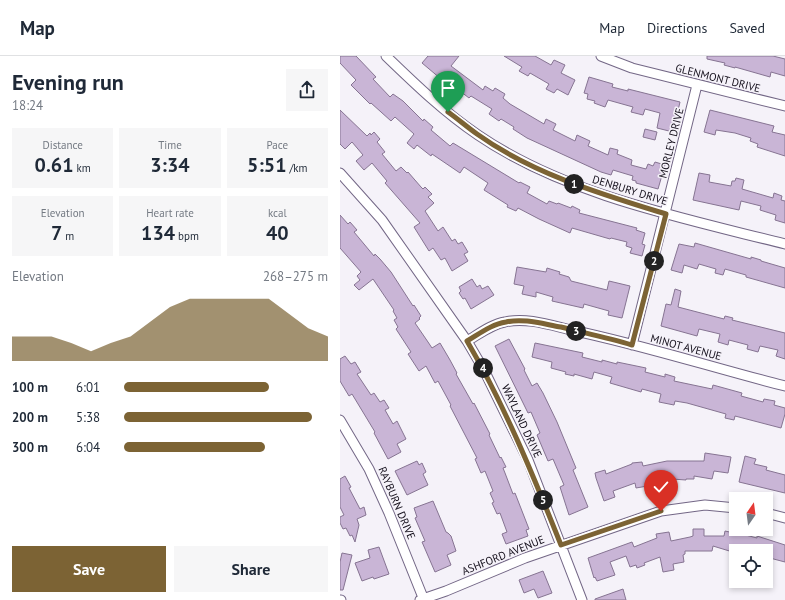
<!DOCTYPE html>
<meta charset="utf-8">
<style>
:root{--surface:#fff;--page:#f6f6f7;--text:#1f2937;--muted:#747a83;--line:#e0e1e3;--accent:#7c6334}
body{margin:0;font-family:"PT Sans",sans-serif;background:var(--page);color:var(--text);height:100vh;display:flex;flex-direction:column;font-size:15px;white-space:nowrap}
*{box-sizing:border-box;margin:0}
p{font-size:13px;color:var(--muted)}
.icon{flex:none;width:22px;height:22px;fill:none;stroke:currentColor;stroke-width:2;stroke-linecap:round;stroke-linejoin:round}
.map{position:relative;flex:1;overflow:hidden}
.drawer{display:flex;flex-direction:column;background:var(--surface);width:340px}
.drawer>*{flex:none}
.needle{width:26px;rotate:14deg}
.controls{position:absolute;left:389px;top:436px;display:grid;gap:8px}
.controls a{display:grid;place-items:center;width:44px;height:44px;border-radius:0px;background:var(--surface);box-shadow:0 2px 6px #0003;font-size:20px}
.pin{position:absolute;display:grid;place-items:center;width:34px;height:34px;color:#fff;margin:-41px -17px;border-radius:50% 50% 50% 0;rotate:-45deg;box-shadow:0 0 4px #0007}
.pin .icon{rotate:45deg}
.km{position:absolute;width:20px;height:20px;margin:-10px;border-radius:50%;background:#222;color:#fff;font-size:11px;line-height:20px;text-align:center}
.round{display:grid;place-items:center;flex:none;width:42px;height:42px;border-radius:0px;background:var(--page)}
.summary{display:flex;align-items:center;justify-content:space-between;height:68px;padding:0 12px}
h1{font-size:22px;font-weight:700;line-height:30px}
.metrics{display:grid;grid-template-columns:repeat(3,1fr);gap:6px;height:68px;padding:4px 12px}
.metrics div{display:grid;align-content:center;border-radius:0px;background:var(--page);text-align:center}
.metrics b{font-size:20px;font-weight:700}
.metrics small{font-size:11px;font-weight:400}
.metrics p{font-size:11px}
.chart{height:112px;padding:8px 12px}
.chart p{display:flex;justify-content:space-between}
.chart svg{width:100%;height:72px;margin-top:4px;fill:var(--accent);opacity:.7}
.action{display:flex;gap:8px;margin-top:auto;padding:8px 12px}
.action a{flex:1;height:46px;border-radius:0px;background:var(--accent);color:#fff;font-size:16px;font-weight:700;line-height:46px;text-align:center}
.action a+a{background:var(--page);color:var(--text)}
ul{padding:0 12px;list-style:none;font-size:13px}
li{display:grid;grid-template-columns:64px 48px 1fr;align-items:center;height:30px}
li i{height:10px;border-radius:5px;background:var(--accent)}
header{display:flex;align-items:center;gap:24px;box-sizing:border-box;height:56px;padding:0 20px;background:var(--surface);border-bottom:1px solid var(--line)}
header strong{font-size:19px}
nav{display:flex;gap:22px;margin-inline-start:auto;font-size:14px}
main{display:flex;flex:1;min-height:0}
.map>svg:first-child{display:block}
.building{fill:#c9b5d6;stroke:#867492}
.lines{fill:none;stroke-linecap:round;stroke-linejoin:round}
.minor-casing{stroke:#736786;stroke-width:11}
.minor{stroke:#fff;stroke-width:9}
.route-casing{stroke:#fff;stroke-width:8}
.route{stroke:#7c6334;stroke-width:5}
.labels{text-anchor:middle;stroke-width:3;stroke-linejoin:round;paint-order:stroke}
.street-label{font-size:11px;fill:#130e1a;stroke:#f5f2f9}
</style>
<header>
<strong>Map</strong>
<nav><a>Map</a><a>Directions</a><a>Saved</a></nav>
</header>
<main>
<section class="drawer">
<div class="summary"><div><h1>Evening run</h1><p>18:24</p></div><a class="round"><svg class="icon" aria-label="share" viewBox="0 0 24 24"><path d="M12 15V3M7 8l5-5 5 5M5 13v7h14v-7"/></svg></a></div>
<div class="metrics">
<div><p>Distance</p><b>0.61<small> km</small></b></div>
<div><p>Time</p><b>3:34</b></div>
<div><p>Pace</p><b>5:51<small> /km</small></b></div>
</div>
<div class="metrics">
<div><p>Elevation</p><b>7<small> m</small></b></div>
<div><p>Heart rate</p><b>134<small> bpm</small></b></div>
<div><p>kcal</p><b>40</b></div>
</div>
<div class="chart"><p><span>Elevation</span>268–275 m</p>
<svg viewBox="0 0 160 44" preserveAspectRatio="none"><path d="M0 44V29L10 29L20 29L30 33L40 38L50 33L60 29L70 20L80 11L90 6L100 6L110 6L120 6L130 6L140 15L150 24L160 29V44z"/></svg>
</div>
<ul>
<li><b>100 m</b>6:01<i style="width:71%"></i></li>
<li><b>200 m</b>5:38<i style="width:92%"></i></li>
<li><b>300 m</b>6:04<i style="width:69%"></i></li>
</ul>
<div class="action"><a>Save</a><a>Share</a></div>
</section>
<div class="map">
<svg width="445" height="544" viewBox="0 0 445 544">
<rect width="100%" height="100%" fill="#f5f2f9"/>
<path class="building" d="M0 0H16L36 21 33 23 50 41 53 38 63 45 83 65 84 63 93 71 91 74 110 90 113 87 179 127 180 126 190 131 187 137 207 148 209 145 217 148 218 147 231 152 232 150 240 154 239 157 297 172 296 174 305 177 302 188 305 189 302 200 290 197 292 192 286 190 287 186 271 182 270 183 232 172 230 177 199 163 178 152 176 155 167 151 168 149 144 134 148 127 124 111 120 117 92 98 91 100 77 89 74 93 67 87 74 78 55 61 51 65 31 47 30 48 11 29 16 24 0 7Z
M88 0H119L111 10 143 34 145 30 153 35 155 32 165 38 163 42 170 48 204 68 206 63 216 68 213 74 235 85 237 79 250 85 248 90 268 99 270 92 278 94 277 98 292 104 291 109 306 113 308 108 313 110 315 106 325 109 318 133 296 127V125L292 124 293 120 273 114 271 119 261 116 187 82 173 73 174 71 161 63 159 65 149 58 152 53 131 40 129 42 102 21 101 23 82 7Z
M164 0H195L211 9 214 4 225 9 221 17 235 24 228 39 217 33 214 37 206 33 209 28 190 17 188 20 179 15 182 11Z
M367 0H433L445 3V20L431 16 430 21 395 11V12L384 9 385 7 367 3Z
M249 21 273 28 272 31 288 35V33L340 46 333 76 317 72 320 57 305 53 303 59 291 56 293 51 268 44 265 51 254 47 255 45 247 43 248 38 244 37Z
M0 54 27 80 30 77 31 79 34 76 40 83 37 86 45 96 42 98 56 115 61 111 67 117 68 116 81 131 83 133 85 131 92 138 88 141 94 147 85 155 98 175 103 171 112 185 115 183 118 188 122 186 128 196 124 198 128 205 112 215 105 202 101 204 93 192 89 195 74 171 80 167 45 127 47 125 32 107 24 114 16 105 23 99 12 86 5 93 0 88Z
M370 54 434 70 432 76 445 79V100L417 91 418 88 410 85 411 82 395 77 376 74 375 79 364 76Z
M305 73 317 76 315 84 303 81Z
M359 117 370 119 369 126 391 130 392 125H395L396 122 404 124 402 133 433 142 434 137 442 140 441 144 445 145V167L435 164 436 159 420 154 421 150 401 145 399 154 353 144Z
M0 159 8 168 10 166 17 174 14 176 34 200 35 198 40 203 51 216 73 250 74 249 81 260 79 262 80 263 75 267 88 286 92 292 100 287 110 304 117 317 116 318 133 348 134 347 150 378 149 379 160 402 161 401 166 411 163 412 165 417 173 438 175 437 189 473 186 474 188 480 166 488 162 478 167 476 160 457 157 458 152 447 154 446 150 437 153 435 145 415 141 417 135 403 137 402 110 350 111 349 98 325 95 327 86 310 79 315 68 298 71 296 56 273 58 271 54 264 57 262 53 255 54 254 33 223 19 234 14 229 20 224 17 220 21 216 0 192Z
M355 187 411 203V201L421 204V205L445 212V232L406 221V219L385 213 383 219 375 217 376 213 359 208 357 213 344 209 342 217 331 214 339 188 354 191Z
M177 211 206 216 207 212 220 216 219 218 229 221 231 225 267 234 269 225 290 230 282 262 268 259 269 255 244 248 243 252 212 245 213 241 196 236V241L182 238 184 230 174 228Z
M132 223 137 231 140 229 142 233 148 230 154 239 131 253 125 242 123 243 119 237 121 235 119 231Z
M335 233 341 235 338 251 384 263 385 260 393 262 392 264 445 277V303L436 300 438 294 420 290 418 296 407 293 408 289 389 284 388 289 378 286 380 278 359 273 357 280 321 270 326 248 331 249Z
M169 283 185 313 184 314 192 330 197 327 203 337 217 366 236 412 233 414 248 451 229 459 220 431 224 429 213 403 208 405 197 379 200 377 191 356 188 357 155 290Z
M195 287 243 297 242 301 262 306V304L277 308V306L306 312 305 316 325 321V318L335 321 334 325 372 333 373 329 402 337 401 340 423 346 424 343 435 345 434 349 445 352V358L441 372 395 360 394 364 385 362 386 358 347 347 335 345 334 349 319 346 321 338 302 333 301 336 270 327 272 321 254 316 252 323 234 318V320L225 318 226 316 211 312 212 306 192 301Z
M5 300 11 308 15 306 21 316 17 318 31 339 34 337 40 346 44 344 49 352 45 354 53 368 57 365 66 383 57 388 61 396 48 403 34 377 35 376 12 338 9 340 0 325V303Z
M365 397 391 401 388 417 374 415 372 423 354 420V423H346V424L318 422 319 428 296 432 295 427 273 435 275 441 264 445 256 422 255 417 265 414 266 418 292 408V407L302 406 303 410 327 405H364Z
M405 400 416 403 414 408 427 411 426 414 445 419V437L399 426Z
M77 405 79 409 82 407 86 416 83 418 88 429 67 439 55 415Z
M5 420 11 431 9 432 20 453 24 451 26 459 17 463 19 469 15 486 12 479 10 480 6 472 3 473 0 467V461L4 459 0 451V423Z
M93 445 106 476 108 477 111 480 116 495 107 499 111 509 95 516 82 486 85 485 75 462 77 461 74 452Z
M353 473H364V480H384L385 475 394 477V476L417 482V480L445 489V506L426 501V495H396V497L373 490 372 495H345V498L343 499 344 506 333 508 334 514 323 516 320 501 304 507 305 509 297 512 296 509 290 511 286 500 270 506 275 519 257 525 255 521 254 522 248 502 292 486 294 491 317 482 316 478 329 476 331 485 350 481 353 480Z
M39 491 49 518 34 523 33 521 22 525 15 507 30 502 28 494Z
M2 497 12 499 3 534H0V506Z
M203 515 212 537 198 542 194 533 184 537 179 524Z
M283 533 286 544H255V543Z"/>
<g class="lines">
<defs>
<path id="minor" d="M46 0C75 28 104 56 138 79 226 139 343 162 445 188
M261 0 292 12 445 50
M0 117 42 164 127 285 144 314 188 404 242 544
M127 285C139 278 152 268 165 266 186 261 210 269 231 274 303 289 374 312 445 330
M292 289 357 29
M0 364 29 413 49 457 84 544
M426 457 445 462
M0 544H1
M80 544 106 535 185 502 321 455 365 449 396 452"/>
</defs>
<use href="#minor" class="minor-casing"/>
<use href="#minor" class="minor"/>
</g>
<g class="lines">
<defs>
<path id="route" d="M108 56C118 63 127 71 137 78 193 118 261 138 326 158L292 289C269 282 245 277 221 271 203 268 184 262 166 266 152 268 139 278 127 285 165 350 193 419 221 489L321 455"/>
</defs>
<use href="#route" class="route-casing"/>
<use href="#route" class="route"/>
</g>
<g class="labels">
<g class="street-label">
<text transform="translate(378 22) rotate(14)" y="4">GLENMONT DRIVE</text>
<text transform="translate(331 87) rotate(-76)" y="4">MORLEY DRIVE</text>
<text transform="translate(290 134) rotate(17)" y="4">DENBURY DRIVE</text>
<text transform="translate(346 291) rotate(15)" y="4">MINOT AVENUE</text>
<text transform="translate(182 365) rotate(65)" y="4">WAYLAND DRIVE</text>
<text transform="translate(57 447) rotate(67)" y="4">RAYBURN DRIVE</text>
<text transform="translate(163 499) rotate(-22)" y="4">ASHFORD AVENUE</text>
</g>
</g>
</svg>
<div class="controls">
<a><svg class="needle" viewBox="-14 -14 28 28"><path d="M0-13l5 13h-10z" fill="#e53935"/><path d="M0 13l5-13h-10z" fill="#747a83"/></svg></a>
<a><svg class="icon" aria-label="locate" viewBox="0 0 24 24"><circle cx="12" cy="12" r="6"/><path d="M12 2v4M12 18v4M2 12h4M18 12h4"/></svg></a>
</div>
<div class="pin" style="left:108px;top:56px;background:#1e9e55"><svg class="icon" aria-label="arrive" viewBox="0 0 24 24"><path d="M6 21V4h12l-3 4 3 4H6"/></svg></div>
<div class="pin" style="left:321px;top:455px;background:#d93025"><svg class="icon" aria-label="check" viewBox="0 0 24 24"><path d="M5 12l5 5 9-10"/></svg></div>
<b class="km" style="left:234px;top:128px">1</b>
<b class="km" style="left:314px;top:205px">2</b>
<b class="km" style="left:236px;top:275px">3</b>
<b class="km" style="left:143px;top:312px">4</b>
<b class="km" style="left:203px;top:444px">5</b>
</div>
</main>
